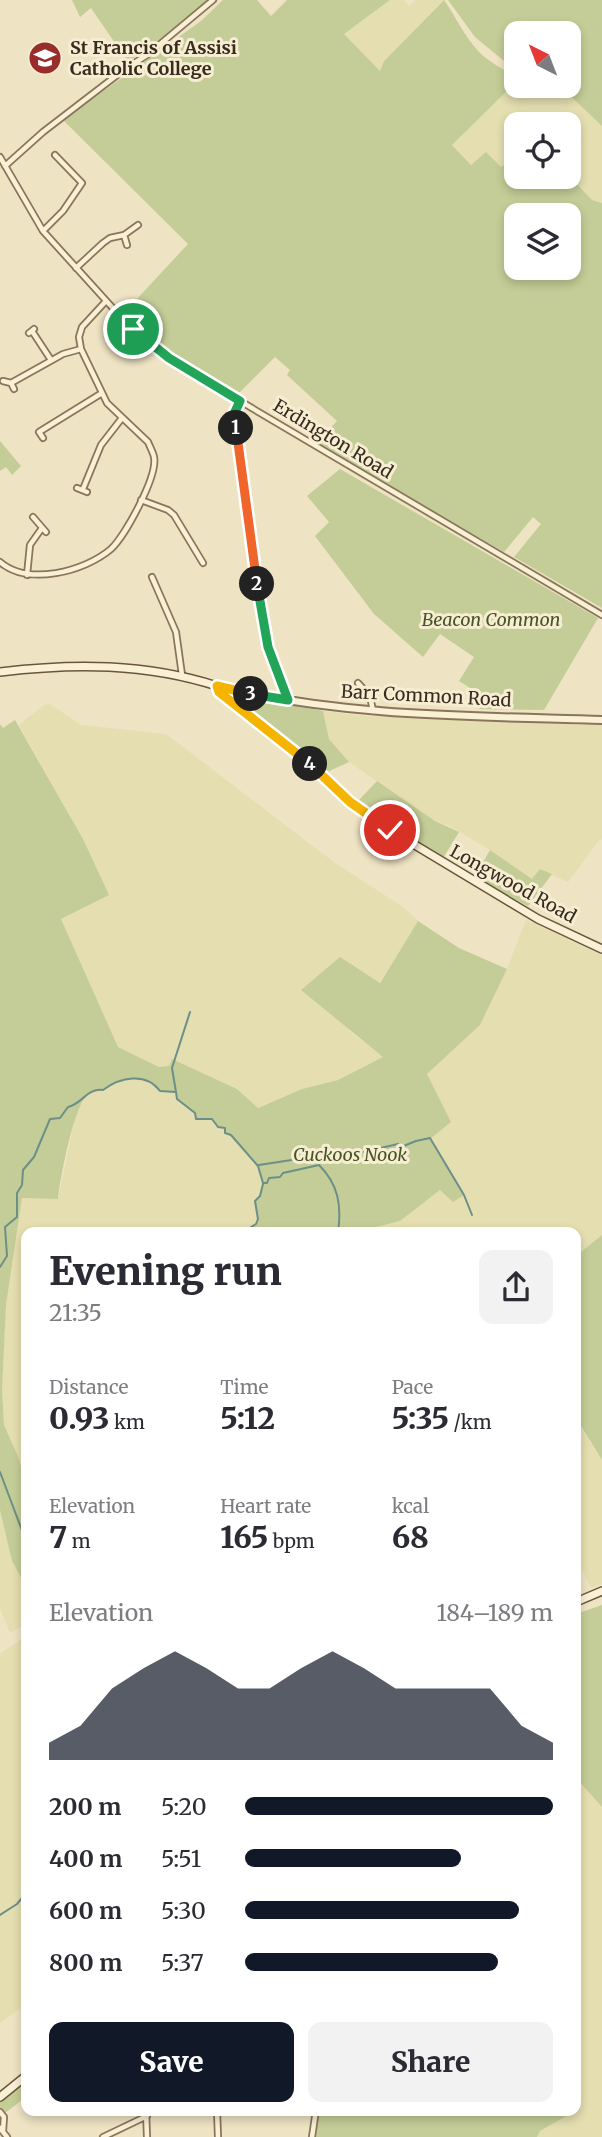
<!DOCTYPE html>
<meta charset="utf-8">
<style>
:root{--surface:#fff;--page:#f2f2f3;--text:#2b2b33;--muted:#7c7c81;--accent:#111827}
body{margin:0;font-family:Merriweather,serif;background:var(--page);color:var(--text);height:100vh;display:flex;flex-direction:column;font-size:26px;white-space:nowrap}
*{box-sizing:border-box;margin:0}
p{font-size:23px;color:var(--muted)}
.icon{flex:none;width:38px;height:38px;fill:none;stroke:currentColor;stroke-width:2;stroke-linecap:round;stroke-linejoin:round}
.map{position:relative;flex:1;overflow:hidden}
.details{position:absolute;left:21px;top:1227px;width:560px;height:889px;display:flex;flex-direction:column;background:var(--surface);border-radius:14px;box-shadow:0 4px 10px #0003}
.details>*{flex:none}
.needle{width:46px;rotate:318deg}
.fabs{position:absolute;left:504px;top:21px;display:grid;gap:14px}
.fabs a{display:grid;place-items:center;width:77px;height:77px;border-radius:14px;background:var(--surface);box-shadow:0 4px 10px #0003;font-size:35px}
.pin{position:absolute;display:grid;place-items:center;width:60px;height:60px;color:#fff;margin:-30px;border:4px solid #fff;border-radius:50%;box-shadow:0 2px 7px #0007}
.km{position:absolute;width:35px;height:35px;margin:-18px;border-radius:50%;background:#222;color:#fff;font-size:19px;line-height:35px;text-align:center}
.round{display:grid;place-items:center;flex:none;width:74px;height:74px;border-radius:14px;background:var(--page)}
.headline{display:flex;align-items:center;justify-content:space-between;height:119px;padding:0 28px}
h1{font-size:38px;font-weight:800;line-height:52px}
.figures{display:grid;grid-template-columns:repeat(3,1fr);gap:10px;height:119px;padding:7px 28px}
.figures div{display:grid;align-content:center}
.figures b{font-size:30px;font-weight:800}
.figures small{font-size:19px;font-weight:400}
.figures p{font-size:19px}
.chart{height:196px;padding:14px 28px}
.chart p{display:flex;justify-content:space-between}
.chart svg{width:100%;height:126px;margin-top:7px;fill:var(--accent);opacity:.7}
.action{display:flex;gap:14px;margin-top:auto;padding:14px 28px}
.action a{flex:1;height:80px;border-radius:14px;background:var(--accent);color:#fff;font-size:28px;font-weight:800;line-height:80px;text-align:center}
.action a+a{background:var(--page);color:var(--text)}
ul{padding:0 28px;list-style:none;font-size:23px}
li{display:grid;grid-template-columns:112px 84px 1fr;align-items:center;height:52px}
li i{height:18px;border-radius:9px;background:var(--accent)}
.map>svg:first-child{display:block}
.farmland{fill:#e4deb0}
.green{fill:#c4cd97;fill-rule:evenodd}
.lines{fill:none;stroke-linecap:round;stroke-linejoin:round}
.stream{stroke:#6c8f88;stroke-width:2}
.minor-casing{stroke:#89755a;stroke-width:8}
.tertiary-casing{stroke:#89755a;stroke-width:10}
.secondary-casing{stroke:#6a563d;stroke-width:10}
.minor{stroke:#f9f0d6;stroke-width:4.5}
.tertiary{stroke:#f9f0d6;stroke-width:6}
.secondary{stroke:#f9f0d6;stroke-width:7}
.split-1-casing{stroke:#fff;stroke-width:14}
.split-2-casing{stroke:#fff;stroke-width:14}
.split-3-casing{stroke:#fff;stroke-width:14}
.split-4-casing{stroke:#fff;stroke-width:14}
.split-5-casing{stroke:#fff;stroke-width:14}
.split-1{stroke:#22a559;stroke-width:9}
.split-2{stroke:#f0652b;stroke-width:9}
.split-3{stroke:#22a559;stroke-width:9}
.split-4{stroke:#f5b400;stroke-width:9}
.split-5{stroke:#f5b400;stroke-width:9}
.labels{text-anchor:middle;stroke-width:6;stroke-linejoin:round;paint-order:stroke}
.poi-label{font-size:18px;font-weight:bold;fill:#382c1e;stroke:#f6edd3;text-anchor:start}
.street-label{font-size:18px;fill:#382c1e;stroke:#f6edd3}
.park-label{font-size:18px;font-style:italic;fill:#475524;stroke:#f6edd3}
</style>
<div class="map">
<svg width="602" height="2137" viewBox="0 0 602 2137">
<rect width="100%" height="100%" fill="#eee3c3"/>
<path class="farmland" d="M390 0H404L409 6 416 0H443L384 60 380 71 344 34Z
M516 82V86H526L531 89 534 86H560L602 126V203L592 200 569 176V124H516V157L501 167 472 165 452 145Z
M50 704 81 725 166 734 335 863 403 907 418 921 349 1031 384 1057 338 1080 302 1089 257 1108 237 1089 172 1059 169 1066 159 1067 118 1047 61 919 108 895 83 839 19 725 44 705Z
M323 711 363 716 602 724V840L600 839 568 882 540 869 532 879 490 850 450 826 435 821 349 762 329 739Z
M526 920 602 955V1235L576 1256V1232H356L400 1221 440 1190 430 1138 451 1122 427 1074 480 1025 507 969Z
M122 1078 146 1080 176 1092 177 1099 195 1113 212 1119 218 1127 225 1128 246 1151 261 1171 263 1183 256 1213 258 1219 256 1224 251 1227 250 1232H26V1486L4 1425 2 1389 6 1305 22 1198 58 1199 75 1119 83 1099 89 1092 95 1090H103Z
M576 1420 602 1461V1584L591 1588 576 1556Z
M0 1510 12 1561 26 1587V1624L10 1633 0 1608Z
M20 1640 26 1642V2004L0 2023V1654Z
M576 1778 602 1807V2137H537L540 2131 576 2110Z"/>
<path class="green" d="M72 0H208L166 35 128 62 91 8 80 17Z
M223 0H257L271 16 287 0H390L344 34 380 71 384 61 444 0C456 17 464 36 479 52 489 62 505 70 516 78V82L452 145 471 165 486 152 501 167 516 157V177L569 176 592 200 602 203V608L514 557 541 524 533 517 504 552 316 443 337 421 287 375 290 370 275 357 237 395 171 353 123 314 188 244 63 120 201 21ZM516 215H569V268H516Z
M448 0H602V126L560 86H569V33H516V71L475 37Z
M0 441 21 466 12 475 6 467 0 471Z
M340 469 598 618 544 710 479 709 484 697 459 681 474 657 440 634 423 657 374 614 315 536 329 522 307 496Z
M231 693 323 711 329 739 349 762 325 773 302 751 229 695Z
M15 720 83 839 109 895 61 919 118 1047 159 1067 169 1066 172 1059 237 1089 258 1108 302 1089 338 1080 383 1057 301 990 340 957 380 983 418 921 459 948 507 969 480 1025 427 1074 451 1122 430 1139 464 1195 453 1202 440 1190 400 1221 356 1232H250L251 1227 256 1224 258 1219 255 1201C264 1192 264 1175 257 1164 255 1161 251 1160 249 1157 242 1148 236 1137 225 1133V1128L218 1127 211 1119H196L195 1113 177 1099 176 1092 160 1091C146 1072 120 1077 103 1090 97 1090 93 1089 88 1094 74 1105 60 1179 58 1199L22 1198 6 1305 2 1389 4 1425 19 1459 26 1486V1587L12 1561 0 1510V724L3 728Z
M377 781 435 821 459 832 443 858 374 813 359 800Z
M490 850 532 879 540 869 552 874 528 906 474 878Z
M602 1235V1460L576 1418V1256Z
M602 1605V1807L576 1778V1614Z
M26 2080V2097L5 2113 0 2107V2100Z
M318 2111 575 2110V2111L540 2131 537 2137H316Z"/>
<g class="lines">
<path class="stream" d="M176 1092 172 1068 190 1012
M259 1165 298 1159 350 1155 398 1144 401 1147 416 1141 430 1138 464 1195 472 1215
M250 1232 251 1227 256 1224 258 1219 255 1201 260 1196 263 1184
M0 1267 7 1256 5 1227 17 1217V1193L22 1185 23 1170 34 1157 50 1119 60 1118 68 1107C82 1104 87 1088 103 1090 120 1077 146 1072 160 1091L176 1092 177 1099 195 1113 196 1119H212L218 1127 225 1128V1133L231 1135 258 1166 263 1183H267L269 1178 280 1177 283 1173 319 1165C338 1184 342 1205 338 1232
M0 1472 26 1541
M0 1915 17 1904 26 1893"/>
<defs>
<path id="minor" d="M0 157 43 231 120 316 151 345 240 401 602 615
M5 166 43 132 125 69 147 55 213 0
M43 231 63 211 82 183 55 155
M124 235 127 245
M76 268 103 243 110 238 124 235 138 225
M32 331 51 360
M29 333 34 329
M3 381 11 383 14 389
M11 383 63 354 81 349
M240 401 234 414 261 616 268 647 288 699
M43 438 39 432 102 393
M77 488 87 492
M83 489 101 445 122 418
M141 500 168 510 174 515 203 563
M33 517 46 532
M0 562C28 586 84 572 111 549 125 536 158 476 154 457 153 452 150 447 148 442L107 403 81 349 79 337 82 327 106 301
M27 575 30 545 42 528
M152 577 176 632 182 675
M358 683 370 696 373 711
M146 2110 147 2137
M217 2110 218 2137
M0 2112 4 2117 3 2131
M0 2128 7 2137
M103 2137 147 2116
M312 2137 316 2110"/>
<path id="tertiary" d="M217 686C343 717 473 716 602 720"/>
<path id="secondary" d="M0 672C74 663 145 663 217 686L219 692 224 696 299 755 350 802 390 830 538 919 602 949
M576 1602 602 1591
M0 2097 26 2076"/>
</defs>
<use href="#minor" class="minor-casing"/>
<use href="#tertiary" class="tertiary-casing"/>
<use href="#secondary" class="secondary-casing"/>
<use href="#minor" class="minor"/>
<use href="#tertiary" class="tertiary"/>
<use href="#secondary" class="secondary"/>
</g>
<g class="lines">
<defs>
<path id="split-1" d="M133 329 169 358 240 401 234 414 236 428"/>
<path id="split-2" d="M236 428 257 584"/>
<path id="split-3" d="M251 694 288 700 268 647 257 584"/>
<path id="split-4" d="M251 694 217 686 219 692 310 764"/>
<path id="split-5" d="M310 764 350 802 390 830"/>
</defs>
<use href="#split-1" class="split-1-casing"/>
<use href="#split-2" class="split-2-casing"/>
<use href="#split-3" class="split-3-casing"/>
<use href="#split-4" class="split-4-casing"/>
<use href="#split-5" class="split-5-casing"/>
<use href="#split-1" class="split-1"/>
<use href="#split-2" class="split-2"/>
<use href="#split-3" class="split-3"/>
<use href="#split-4" class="split-4"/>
<use href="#split-5" class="split-5"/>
</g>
<defs>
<symbol id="school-disc" viewBox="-11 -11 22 22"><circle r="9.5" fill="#982d29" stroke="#f6edd3"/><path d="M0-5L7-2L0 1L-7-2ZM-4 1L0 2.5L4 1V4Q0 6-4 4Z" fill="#fff"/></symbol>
</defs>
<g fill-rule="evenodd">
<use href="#school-disc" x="26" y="39" width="38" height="38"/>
</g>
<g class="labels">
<g class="poi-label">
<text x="70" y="54">St Francis of Assisi<tspan x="70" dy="21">Catholic College</tspan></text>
</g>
<g class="street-label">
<text transform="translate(333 439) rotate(31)" y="6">Erdington Road</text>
<text transform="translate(426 696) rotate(3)" y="6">Barr Common Road</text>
<text transform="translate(513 884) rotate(29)" y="6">Longwood Road</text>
</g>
<g class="park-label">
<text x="491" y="626">Beacon Common</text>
<text x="350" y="1161">Cuckoos Nook</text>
</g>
</g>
</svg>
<div class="fabs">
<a><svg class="needle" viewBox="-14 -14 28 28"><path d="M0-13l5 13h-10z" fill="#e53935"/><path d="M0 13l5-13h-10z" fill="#7c7c81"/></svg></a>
<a><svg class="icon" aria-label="locate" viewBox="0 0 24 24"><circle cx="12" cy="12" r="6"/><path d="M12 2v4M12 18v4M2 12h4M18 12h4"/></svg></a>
<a><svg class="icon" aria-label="layers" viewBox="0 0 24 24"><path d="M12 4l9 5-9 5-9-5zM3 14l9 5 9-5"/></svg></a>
</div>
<div class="pin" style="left:133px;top:329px;background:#1e9e55"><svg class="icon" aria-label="arrive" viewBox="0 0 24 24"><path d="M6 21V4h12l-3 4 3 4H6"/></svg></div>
<div class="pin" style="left:390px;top:830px;background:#d93025"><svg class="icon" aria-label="check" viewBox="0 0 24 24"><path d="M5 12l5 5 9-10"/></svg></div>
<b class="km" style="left:236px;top:428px">1</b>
<b class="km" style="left:257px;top:584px">2</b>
<b class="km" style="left:251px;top:694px">3</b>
<b class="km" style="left:310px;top:764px">4</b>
<section class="details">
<div class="headline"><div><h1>Evening run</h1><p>21:35</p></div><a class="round"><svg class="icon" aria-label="share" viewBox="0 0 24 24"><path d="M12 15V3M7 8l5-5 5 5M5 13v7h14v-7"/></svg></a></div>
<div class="figures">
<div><p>Distance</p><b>0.93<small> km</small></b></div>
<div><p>Time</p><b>5:12</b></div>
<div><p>Pace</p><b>5:35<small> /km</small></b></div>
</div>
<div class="figures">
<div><p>Elevation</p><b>7<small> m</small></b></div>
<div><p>Heart rate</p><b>165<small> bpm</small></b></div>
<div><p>kcal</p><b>68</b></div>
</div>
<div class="chart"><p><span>Elevation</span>184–189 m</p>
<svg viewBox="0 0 160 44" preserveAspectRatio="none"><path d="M0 44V38L10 32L20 19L30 12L40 6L50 12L60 19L70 19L80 12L90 6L100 12L110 19L120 19L130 19L140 19L150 32L160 38V44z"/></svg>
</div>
<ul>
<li><b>200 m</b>5:20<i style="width:100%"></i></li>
<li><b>400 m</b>5:51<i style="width:70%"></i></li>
<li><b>600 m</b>5:30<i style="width:89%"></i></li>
<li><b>800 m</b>5:37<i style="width:82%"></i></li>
</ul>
<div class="action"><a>Save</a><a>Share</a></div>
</section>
</div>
